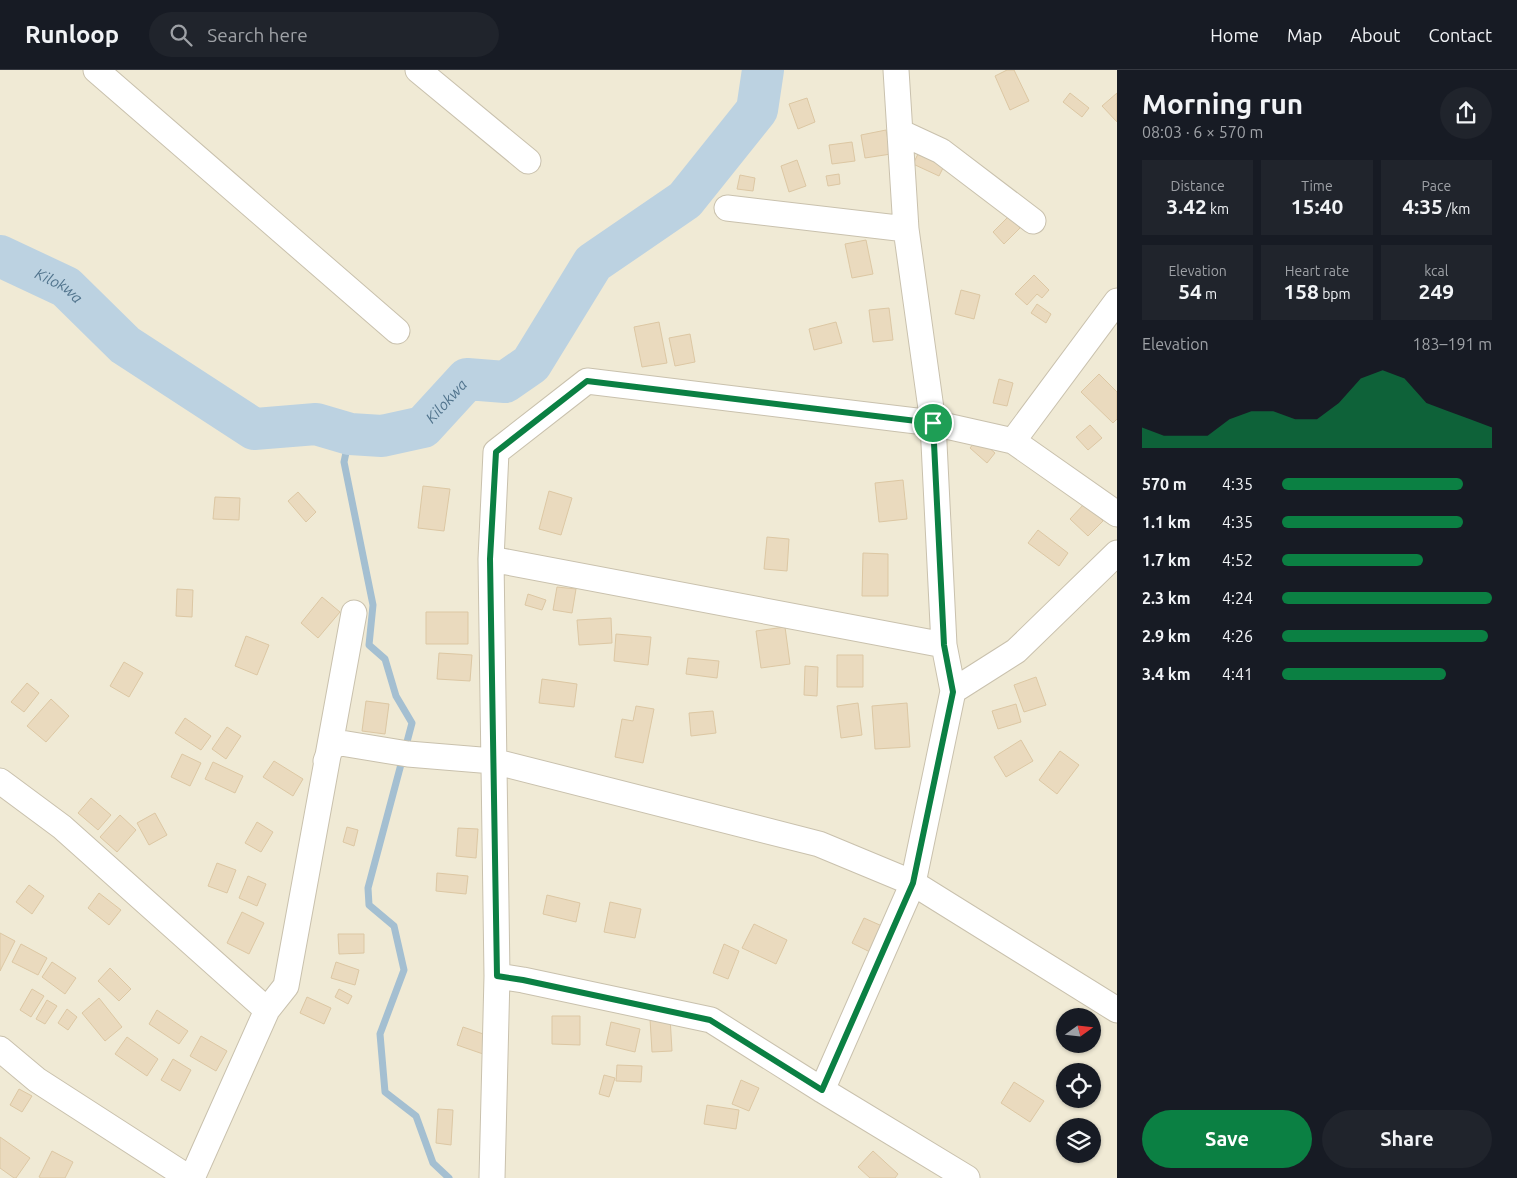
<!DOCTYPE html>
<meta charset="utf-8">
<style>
:root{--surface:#171b24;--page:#20242c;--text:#f1f3f6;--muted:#9ea1a6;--line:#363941;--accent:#0b8043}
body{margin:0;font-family:Ubuntu,sans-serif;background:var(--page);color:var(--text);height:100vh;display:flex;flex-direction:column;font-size:19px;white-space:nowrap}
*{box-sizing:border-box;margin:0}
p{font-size:16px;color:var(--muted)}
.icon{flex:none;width:28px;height:28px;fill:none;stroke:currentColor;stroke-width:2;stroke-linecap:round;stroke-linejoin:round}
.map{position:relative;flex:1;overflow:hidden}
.side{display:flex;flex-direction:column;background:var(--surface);width:400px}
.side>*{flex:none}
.needle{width:32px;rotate:75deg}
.fabs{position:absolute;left:1056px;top:938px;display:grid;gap:10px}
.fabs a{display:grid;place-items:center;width:45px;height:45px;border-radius:50%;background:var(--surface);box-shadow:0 1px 4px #0004;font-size:25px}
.pin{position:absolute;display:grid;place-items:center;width:42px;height:42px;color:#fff;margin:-21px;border:2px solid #fff;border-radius:50%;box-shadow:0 1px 5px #0007}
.round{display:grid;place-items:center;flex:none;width:52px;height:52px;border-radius:26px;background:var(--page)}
.headline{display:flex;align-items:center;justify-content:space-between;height:85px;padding:0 25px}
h1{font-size:28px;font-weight:600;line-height:38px}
.stats{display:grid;grid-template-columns:repeat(3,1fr);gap:8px;height:85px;padding:5px 25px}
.stats div{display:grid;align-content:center;border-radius:0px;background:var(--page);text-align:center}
.stats b{font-size:21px;font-weight:600}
.stats small{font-size:14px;font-weight:400}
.stats p{font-size:14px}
.chart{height:140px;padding:10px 25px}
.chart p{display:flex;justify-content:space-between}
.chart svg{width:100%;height:90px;margin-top:5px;fill:var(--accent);opacity:.7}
.button{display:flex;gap:10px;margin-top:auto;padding:10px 25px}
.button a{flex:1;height:58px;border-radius:30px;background:var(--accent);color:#fff;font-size:20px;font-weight:600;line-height:58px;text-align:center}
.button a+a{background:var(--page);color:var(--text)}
ul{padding:0 25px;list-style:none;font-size:16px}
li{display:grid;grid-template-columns:80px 60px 1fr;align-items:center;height:38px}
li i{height:12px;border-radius:6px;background:var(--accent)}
header{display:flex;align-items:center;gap:30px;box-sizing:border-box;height:70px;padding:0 25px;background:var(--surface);border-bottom:1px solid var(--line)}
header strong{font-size:24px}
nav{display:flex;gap:28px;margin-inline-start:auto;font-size:18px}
.search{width:350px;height:45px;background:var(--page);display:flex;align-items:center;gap:12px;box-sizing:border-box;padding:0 18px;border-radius:28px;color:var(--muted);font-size:19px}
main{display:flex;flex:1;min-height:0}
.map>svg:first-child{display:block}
.residential{fill:#f0ead5;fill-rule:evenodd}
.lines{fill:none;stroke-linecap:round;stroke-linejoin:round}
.stream{stroke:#a4bfd1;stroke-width:7}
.river{stroke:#bcd2e1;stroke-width:42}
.building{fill:#eadabe;stroke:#dcc7a3}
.minor-casing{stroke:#c9c1ad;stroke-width:27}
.minor{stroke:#fff;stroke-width:25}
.route-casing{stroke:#fff;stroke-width:10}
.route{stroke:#0b8043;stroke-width:6}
.labels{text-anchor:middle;stroke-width:4.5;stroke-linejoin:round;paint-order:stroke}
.water-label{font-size:15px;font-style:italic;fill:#51748d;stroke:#fdfaeb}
</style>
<header>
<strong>Runloop</strong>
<div class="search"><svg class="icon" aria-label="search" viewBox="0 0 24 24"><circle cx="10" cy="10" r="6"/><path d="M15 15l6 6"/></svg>Search here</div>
<nav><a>Home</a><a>Map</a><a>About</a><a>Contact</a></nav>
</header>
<main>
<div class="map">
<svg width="1117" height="1108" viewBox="0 0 1117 1108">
<rect width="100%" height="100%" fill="#f9f7e6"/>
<path class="residential" d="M0 0H1117V1108H0ZM1065 946H1092V974H1065ZM1065 1001H1092V1029H1065ZM1065 1056H1092V1084H1065Z"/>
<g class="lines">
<path class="stream" d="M350 364 344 392 373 535 369 575 385 589 396 626 412 653 368 818 369 835 394 856 404 900 380 964 385 1022 416 1046 433 1093 449 1108"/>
<path class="river" id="s1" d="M0 186 66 217 125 275 254 359 316 354 350 364 382 366 423 357 467 309 505 312 531 294 593 193 685 130 757 40 763 0"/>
</g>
<path class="building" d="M1007 0H1014L1029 31 1010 40 995 6Z
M1070 23 1089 38 1082 47 1063 32Z
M1117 23V52L1102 36Z
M807 28 815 52 798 59 789 34Z
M886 60 891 84 865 88 861 65Z
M852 72 855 91 832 94 829 75Z
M919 82 945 94 939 106 913 94Z
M797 90 806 116 789 122 781 96Z
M839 104 840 114 828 116 826 106Z
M740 105 755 108 753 121 737 119Z
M1009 146 1020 158 1004 174 993 162Z
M866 170 873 204 852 208 845 174Z
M1034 205 1049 220 1042 228 1037 224 1027 235 1015 224Z
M961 220 980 225 974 249 955 244Z
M1037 234 1051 244 1046 253 1031 243Z
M889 238 893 270 873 272 869 240Z
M659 252 667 293 642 297 634 257Z
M836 252 842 273 814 280 809 259Z
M690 264 695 292 675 296 669 268Z
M1099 304 1117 322V349L1113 353 1081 322Z
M999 309 1013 313 1007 336 993 333Z
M1090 355 1102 368 1088 380 1076 367Z
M978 368 995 383 987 393 970 378Z
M903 410 907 449 879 452 875 413Z
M423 416 450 419 444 461 418 458Z
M549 421 572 428 561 465 539 459Z
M298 422 316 442 306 452 288 431Z
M215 427 240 428 239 450 213 449Z
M1085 433 1103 451 1088 466 1070 449Z
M1038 460 1068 483 1059 496 1028 473Z
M767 467 789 469 787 501 764 499Z
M863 483 888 484V526H862Z
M557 517 576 519 572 543 553 540Z
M177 519 193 520 192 547 176 546Z
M528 524 546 530 542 540 525 535Z
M322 527 340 542 318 568 301 553Z
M426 542H468V574H426Z
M611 548 612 573 579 575 577 550Z
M785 557 790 594 761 598 756 561Z
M616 564 651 567 648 595 614 591Z
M246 566 269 575 257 605 235 596Z
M439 583 472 585 470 611 437 609Z
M837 585H863V617H837Z
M688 588 719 591 717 608 686 604Z
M124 592 143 603 129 627 110 616Z
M805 596 818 597 817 626 804 625Z
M1036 607 1046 635 1024 642 1014 615Z
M542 609 577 614 574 637 539 633Z
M27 613 39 623 24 642 11 632Z
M51 629 69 646 46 672 27 656Z
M366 631 389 634 385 664 362 661Z
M858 633 862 665 841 668 837 636Z
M907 633 910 677 875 679 872 636Z
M1016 634 1021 652 998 659 992 641Z
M636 636 654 639 643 693 615 687 622 649 633 651Z
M713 641 716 663 691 666 689 643Z
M185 648 211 666 201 680 175 663Z
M227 657 241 666 226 689 212 679Z
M1021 670 1033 691 1006 707 994 687Z
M1060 681 1079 695 1057 724 1039 710Z
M182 684 201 693 190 716 171 707Z
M274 691 303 709 293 726 263 707Z
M213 692 243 706 235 723 205 709Z
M91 728 111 745 98 760 78 743Z
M155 743 167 765 149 775 137 753Z
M120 745 136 760 117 782 100 767Z
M257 752 273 762 261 782 245 773Z
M347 757 358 760 354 776 343 772Z
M458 758 478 759 476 788 456 786Z
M217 793 236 800 227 823 208 816Z
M437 803 468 806 466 824 436 821Z
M248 806 266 814 257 836 239 828Z
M29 815 44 826 32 844 16 832Z
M99 823 121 840 109 855 88 838Z
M547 825 580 833 576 852 543 844Z
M610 832 641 839 635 868 604 862Z
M242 842 264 853 249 884 227 873Z
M864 848 882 856 870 882 852 873Z
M754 854 787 870 776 894 742 878Z
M0 863 15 871 0 901Z
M338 864H364V883L339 884Z
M21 874 47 888 38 905 12 892Z
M724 874 739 881 728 909 713 903Z
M52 892 76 908 65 924 42 907Z
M336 892 359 900 355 915 331 908Z
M110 898 131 919 119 931 98 911Z
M32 919 44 926 31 947 20 940Z
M339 919 352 926 348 934 335 927Z
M307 927 331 938 324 954 300 943Z
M99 928 122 957 105 971 82 943Z
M47 930 57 936 45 954 36 949Z
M67 939 77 947 68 960 58 953Z
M157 940 188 961 179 974 149 954Z
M552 946H580V975L552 974Z
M670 947 672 981 652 982 650 949Z
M611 952 640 959 635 982 606 975Z
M463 957 492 967 486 985 457 975Z
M201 966 227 981 216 1001 190 986Z
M127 967 158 989 147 1006 115 984Z
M173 989 191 1000 180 1021 161 1010Z
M617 995 642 996 641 1012 616 1011Z
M604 1005 615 1008 609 1027 599 1024Z
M741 1010 759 1018 749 1041 732 1034Z
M1014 1012 1044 1031 1030 1052 1001 1033Z
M19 1019 32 1026 22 1042 10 1035Z
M707 1035 739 1040 736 1059 704 1054Z
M438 1039 453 1040 451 1075 436 1073Z
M0 1067 30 1088 16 1108H14L0 1098Z
M52 1081 73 1092 65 1108H41L39 1107Z
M873 1081 898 1104 895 1108H870L858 1097Z"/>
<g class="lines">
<defs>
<path id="minor" d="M96 0 397 261
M418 0 528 91
M900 62 941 81 1033 151
M727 138 906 159
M1013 371 1117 231
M491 489 944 575
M953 621 1016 581 1117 483
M326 691 331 677 341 673 408 684 493 691 819 774 913 813 1117 940
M0 711 62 757 267 940
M497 906 523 910 711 950 822 1020 967 1108
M0 979 37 1010 189 1108
M822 1020 913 813 953 621 944 575 933 353 906 159 896 0
M192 1108 267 940 286 916 354 543
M492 1108 497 906 491 489 496 382 587 311 933 353 1013 371 1117 444"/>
</defs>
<use href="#minor" class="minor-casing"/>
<use href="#minor" class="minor"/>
</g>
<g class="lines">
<defs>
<path id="route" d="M587 311 933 353 944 575 953 622 913 813 822 1020 710 950 523 910 497 906 490 489 496 382Z"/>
</defs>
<use href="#route" class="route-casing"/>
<use href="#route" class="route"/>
</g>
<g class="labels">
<g class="water-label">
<text dy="5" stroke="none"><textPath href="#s1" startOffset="66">Kilokwa</textPath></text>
<text dy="5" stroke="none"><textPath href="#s1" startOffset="516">Kilokwa</textPath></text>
</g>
</g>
</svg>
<div class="fabs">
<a><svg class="needle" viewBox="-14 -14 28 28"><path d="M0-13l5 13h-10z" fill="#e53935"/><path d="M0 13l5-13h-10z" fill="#9ea1a6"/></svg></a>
<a><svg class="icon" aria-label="locate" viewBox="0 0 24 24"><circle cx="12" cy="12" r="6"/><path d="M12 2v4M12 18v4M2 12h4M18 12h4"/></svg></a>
<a><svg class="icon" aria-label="layers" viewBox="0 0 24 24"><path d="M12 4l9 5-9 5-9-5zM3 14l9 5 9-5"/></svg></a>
</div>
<div class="pin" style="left:933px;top:353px;background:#1e9e55"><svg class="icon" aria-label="arrive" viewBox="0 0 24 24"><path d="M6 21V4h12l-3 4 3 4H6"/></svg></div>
</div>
<section class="side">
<div class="headline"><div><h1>Morning run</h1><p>08:03 · 6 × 570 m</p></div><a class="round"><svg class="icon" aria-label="share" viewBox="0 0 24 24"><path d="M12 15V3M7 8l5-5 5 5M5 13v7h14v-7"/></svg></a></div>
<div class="stats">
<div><p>Distance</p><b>3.42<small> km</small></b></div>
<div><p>Time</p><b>15:40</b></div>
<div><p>Pace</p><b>4:35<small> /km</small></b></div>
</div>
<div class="stats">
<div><p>Elevation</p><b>54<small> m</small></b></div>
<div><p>Heart rate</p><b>158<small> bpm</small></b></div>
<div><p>kcal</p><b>249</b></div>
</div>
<div class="chart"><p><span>Elevation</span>183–191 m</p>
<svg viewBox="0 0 160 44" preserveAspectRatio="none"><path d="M0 44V34L10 38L20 38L30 38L40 30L50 26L60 26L70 30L80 30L90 22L100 10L110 6L120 10L130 22L140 26L150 30L160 34V44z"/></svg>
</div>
<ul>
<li><b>570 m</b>4:35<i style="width:86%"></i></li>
<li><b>1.1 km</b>4:35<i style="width:86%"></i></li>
<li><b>1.7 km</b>4:52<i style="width:67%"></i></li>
<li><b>2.3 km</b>4:24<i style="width:100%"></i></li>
<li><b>2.9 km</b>4:26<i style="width:98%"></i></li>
<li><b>3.4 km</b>4:41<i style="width:78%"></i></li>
</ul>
<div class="button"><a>Save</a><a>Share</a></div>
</section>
</main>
